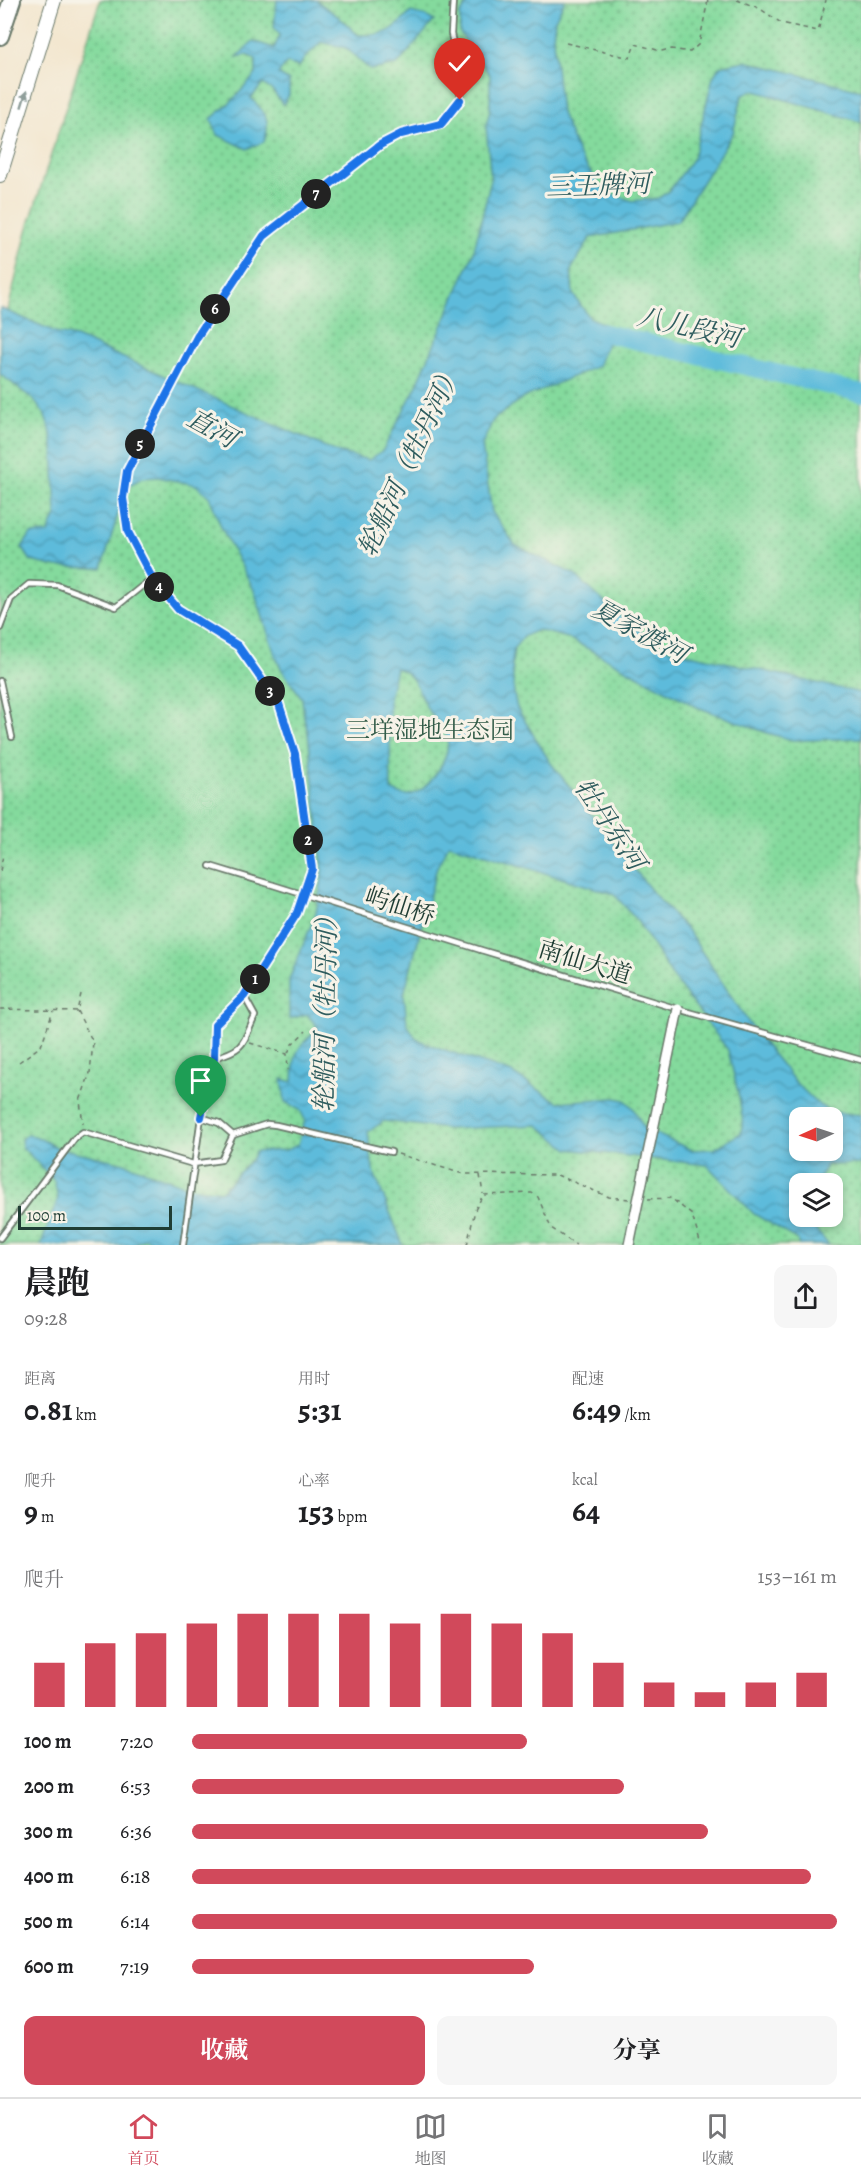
<!DOCTYPE html>
<html lang="zh">
<meta charset="utf-8">
<style>
:root{--surface:#fff;--page:#f6f6f6;--text:#202124;--muted:#757577;--line:#e0e0e0;--accent:#d1495b}
body{margin:0;font-family:Alegreya,"Noto Serif SC",serif;background:var(--page);color:var(--text);height:100vh;display:flex;flex-direction:column;font-size:22px;white-space:nowrap}
*{box-sizing:border-box;margin:0}
p{font-size:20px;color:var(--muted)}
.icon{flex:none;width:33px;height:33px;fill:none;stroke:currentColor;stroke-width:2;stroke-linecap:round;stroke-linejoin:round}
.map{position:relative;height:1245px;overflow:hidden}
.details{display:flex;flex-direction:column;background:var(--surface);flex:1}
.details>*{flex:none}
.needle{width:39px;rotate:267deg}
.buttons{position:absolute;left:789px;top:1107px;display:grid;gap:12px}
.buttons a{display:grid;place-items:center;width:54px;height:54px;border-radius:12px;background:var(--surface);box-shadow:0 3px 9px #0003;font-size:30px}
.scale{position:absolute;left:18px;bottom:15px;width:154px;box-sizing:border-box;padding-left:6px;border:3px solid #1f3d34;border-top:0;font-size:16px;line-height:21px;white-space:nowrap;color:#1f3d34;-webkit-text-stroke:4px #f7f3e8;paint-order:stroke}
.pin{position:absolute;display:grid;place-items:center;width:51px;height:51px;color:#fff;margin:-62px -26px;border-radius:50% 50% 50% 0;rotate:-45deg;box-shadow:0 0 6px #0007}
.pin .icon{rotate:45deg}
.km{position:absolute;width:30px;height:30px;margin:-15px;border-radius:50%;background:#222;color:#fff;font-size:16px;line-height:30px;text-align:center}
.round{display:grid;place-items:center;flex:none;width:63px;height:63px;border-radius:12px;background:var(--page)}
.summary{display:flex;align-items:center;justify-content:space-between;height:102px;padding:0 24px}
h1{font-size:33px;font-weight:700;line-height:45px}
.stats{display:grid;grid-template-columns:repeat(3,1fr);gap:9px;height:102px;padding:6px 24px}
.stats div{display:grid;align-content:center}
.stats b{font-size:30px;font-weight:700}
.stats small{font-size:16px;font-weight:400}
.stats p{font-size:16px}
.chart{height:168px;padding:12px 24px}
.chart p{display:flex;justify-content:space-between}
.chart svg{width:100%;height:108px;margin-top:6px;stroke:var(--accent);stroke-width:6}
.button{display:flex;gap:12px;margin-top:auto;padding:12px 24px}
.button a{flex:1;height:69px;border-radius:12px;background:var(--accent);color:#fff;font-size:24px;font-weight:700;line-height:69px;text-align:center}
.button a+a{background:var(--page);color:var(--text)}
ul{padding:0 24px;list-style:none;font-size:20px}
li{display:grid;grid-template-columns:96px 72px 1fr;align-items:center;height:45px}
li i{height:15px;border-radius:8px;background:var(--accent)}
.menu{display:flex;justify-content:space-around;align-items:center;height:84px;border-top:2px solid var(--line);background:var(--surface);font-size:16px;color:var(--muted)}
.menu a{display:grid;justify-items:center;gap:3px}
.menu .current{color:var(--accent)}
.map>svg:first-child{display:block}
.park{fill:url(#park-dots);stroke:#528c68;stroke-width:1.5;fill-rule:evenodd}
.water{fill:url(#water-waves);stroke:#3e7c88;stroke-width:1.5;fill-rule:evenodd}
.lines{fill:none;stroke-linecap:round;stroke-linejoin:round}
.river{stroke:#5dbbdb;stroke-width:18}
.lane-casing{stroke:#69786a;stroke-width:8}
.primary-casing{stroke:#69786a;stroke-width:16}
.highway-casing{stroke:#69786a;stroke-width:20}
.path{stroke:#69786a;stroke-width:1.5;stroke-dasharray:4.5 4.5;stroke-linecap:butt}
.lane{stroke:#fff;stroke-width:4.5}
.primary{stroke:#fff;stroke-width:14}
.highway{stroke:#fff;stroke-width:16}
.lane-bridge-casing{stroke:#69786a;stroke-width:8;stroke-linecap:butt}
.street-bridge-casing{stroke:#69786a;stroke-width:12;stroke-linecap:butt}
.lane-bridge{stroke:#fff;stroke-width:4.5}
.street-bridge{stroke:#fff;stroke-width:9}
.oneway{fill:#8f9e9a}
.route-casing{stroke:#fff;stroke-width:12}
.route{stroke:#1a73e8;stroke-width:8}
.labels{text-anchor:middle;stroke-width:6;stroke-linejoin:round;paint-order:stroke}
.park-label{font-size:24px;fill:#335c49;stroke:#f7f3e8}
.street-label{font-size:24px;fill:#1f3d34;stroke:#f7f3e8}
.water-label{font-size:26px;font-style:italic;fill:#2e5c5e;stroke:#f7f3e8}
</style>
<div class="map">
<svg width="861" height="1245" viewBox="0 0 861 1245">
<defs>
<pattern id="park-dots" width="8" height="8" patternUnits="userSpaceOnUse" patternTransform="scale(1.5)"><rect width="8" height="8" fill="#84da9d"/><path d="M2 2h.1M6 6h.1" fill="none" stroke="#6bb281" stroke-width="1.8" stroke-linecap="round"/></pattern>
<pattern id="water-waves" width="16" height="10" patternUnits="userSpaceOnUse" patternTransform="scale(1.5)"><rect width="16" height="10" fill="#5dbbdb"/><path d="M0 5q4-4 8 0t8 0" fill="none" stroke="#4c99b2"/></pattern>
</defs>
<rect width="100%" height="100%" fill="#f7f3e8"/>
<filter id="ink" filterUnits="userSpaceOnUse"><feTurbulence type="fractalNoise" baseFrequency=".0167" numOctaves="2"/><feDisplacementMap in="SourceGraphic" scale="12" xChannelSelector="R" yChannelSelector="G"/><feConvolveMatrix kernelMatrix="1 2 1 2 8 2 1 2 1" color-interpolation-filters="sRGB"/></filter>
<filter id="wash" filterUnits="userSpaceOnUse"><feTurbulence type="fractalNoise" baseFrequency=".008" numOctaves="4" result="noise"/><feDisplacementMap in="SourceGraphic" scale="24" xChannelSelector="R" yChannelSelector="G"/><feGaussianBlur stdDeviation="1.35" result="paint"/><feColorMatrix in="noise" values="0 0 0 0 0 0 0 0 0 0 0 0 0 0 0 0 0 1.4 0 .05"/><feComposite in="paint" operator="in"/></filter>
<g filter="url(#wash)">
<rect width="100%" height="100%" fill="#f3e6ce"/>
<path class="park" d="M100 0H861V1245H0V343L27 231ZM800 1118H832V1150H800ZM800 1184H832V1216H800Z"/>
<path class="water" d="M277 0H316L340 18 358 35C386 36 392 32 411 12L426 16 434 21 397 65 370 70 346 48 321 42 304 59 299 67 287 63 278 74 289 81V95L283 105 273 91 263 84 251 98C267 114 271 120 264 142L247 149 218 135 211 119 232 101 256 74V59L247 55 237 57 253 41 274 48 280 35 274 27Z
M469 0H565L555 20 553 38 561 113 580 157 598 183 608 193 633 201 659 198 670 190 693 158 713 77 720 66 745 61 861 90V122L752 90 742 96 733 133 678 221 590 238 571 270 573 294 589 317 613 328 598 366 523 398 493 420 482 445 492 512 515 545 575 575 626 622 668 649 861 693V738L810 740H793L770 734 697 707 568 638 538 630 524 636 514 648 512 663 514 694 517 708 550 762 654 894 688 931 757 1035 797 1084 819 1105 832 1112 861 1115V1164L826 1165 818 1183 800 1184V1216L815 1217V1229L829 1245H799L797 1239 754 1214 707 1165 568 1149 538 1125 448 1129 384 1121 368 1132 373 1170 403 1245H161L145 1238 132 1245H41L58 1198 54 1180 22 1147 21 1139 27 1135 35 1136 58 1148 124 1163 189 1187 222 1191 251 1160 255 1152 286 1150 298 1145 305 1120 300 1110 285 1102 282 1079 293 1082C294 1050 296 1050 318 1028L307 1014 289 1019V980L316 913 323 872 308 733 304 717 302 698 282 670 275 655 254 590 222 529 209 496 196 485 158 477 142 478 126 487 102 568 57 567 31 561 22 547 31 534 48 533 56 515 53 446 50 429 44 413 34 400 0 374V308L58 333 76 337 337 452 369 460 383 450 416 387 473 254 491 180 486 126 490 110V75L460 33V15ZM396 668C417 674 418 693 428 710 437 724 451 729 447 751 444 765 428 789 413 794 405 797 399 794 391 790L389 698ZM449 844 614 894 638 922 674 979 728 1050 739 1097 743 1122 741 1133 714 1149 692 1150 645 1129 633 1108 625 1100 615 1098 558 1102 512 1073 425 1043 415 1037 407 1024 404 994 437 867ZM800 1118H832V1150H800Z"/>
<g class="lines">
<path class="river" d="M587 329 861 393"/>
</g>
</g>
<g filter="url(#ink)">
<g class="lines">
<defs>
<path id="lane" d="M0 628 11 599 29 584 57 585 116 607 152 578
M0 681 12 737
M210 866 273 885
M481 950 678 1009 861 1060
M214 1058C245 1049 242 1045 255 1016L244 996
M201 1117 219 1123 233 1135
M0 1238 75 1138 83 1132 193 1164 221 1160 233 1135 267 1124 276 1125 391 1152
M183 1245 201 1117 214 1058 215 1025 244 996 297 913 312 869 295 754 279 704 238 646 178 609 152 578 128 532 123 498 127 471 197 337 264 236 323 188 380 145 401 133 440 124 460 100 461 80 451 34 453 0"/>
<path id="primary" d="M0 175 54 0"/>
<path id="highway" d="M0 36 12 0"/>
</defs>
<use href="#lane" class="lane-casing"/>
<use href="#primary" class="primary-casing"/>
<use href="#highway" class="highway-casing"/>
<path class="path" d="M737 0 759 8 781 23 818 31 826 0
M566 43 630 58 635 44 661 51 672 49 690 52 699 44 708 0
M0 871 3 855
M0 1009 77 1011 81 994
M77 1011 93 1042 90 1073 80 1101 83 1124
M250 1043 287 1054 288 1070
M288 1053 292 1044 306 1031
M19 1062 41 1046 53 1011
M398 1154 463 1174 557 1175 609 1197 629 1199
M480 1175 483 1194
M648 1199 671 1198 692 1215 701 1245
M467 1245 475 1210 483 1195 532 1193 538 1197 551 1228 576 1245"/>
<use href="#lane" class="lane"/>
<use href="#primary" class="primary"/>
<use href="#highway" class="highway"/>
<defs>
<path id="lane-bridge" d="M273 885 481 950"/>
<path id="street-bridge" d="M629 1245 678 1009"/>
</defs>
<use href="#lane-bridge" class="lane-bridge-casing"/>
<use href="#street-bridge" class="street-bridge-casing"/>
<use href="#lane-bridge" class="lane-bridge"/>
<use href="#street-bridge" class="street-bridge"/>
</g>
<defs><path id="oneway-solid" d="M-6-.8H1V-3.2L6.5 0L1 3.2V.8H-6Z" transform="scale(1.5)"/></defs>
<use class="oneway" href="#oneway-solid" transform="translate(24 99) rotate(-73)"/>
</g>
<g class="lines" filter="url(#ink)">
<defs>
<path id="route" d="M201 1117 214 1058 215 1025 244 996 297 913 312 869 295 754 279 704 238 646 178 609 152 578 128 532 123 498 127 471 197 337 264 236 380 145 401 134 441 124 460 100"/>
</defs>
<use href="#route" class="route-casing"/>
<use href="#route" class="route"/>
</g>
<g class="labels">
<g class="park-label">
<text x="430" y="738">三垟湿地生态园</text>
</g>
<g class="street-label">
<text transform="translate(400 906) rotate(18)" y="8">屿仙桥</text>
<text transform="translate(585 962) rotate(17)" y="8">南仙大道</text>
</g>
<g class="water-label">
<text transform="translate(598 185) rotate(-2)" y="9">三王牌河</text>
<text transform="translate(689 327) rotate(13)" y="9">八儿段河</text>
<text transform="translate(212 428) rotate(29)" y="9">直河</text>
<text transform="translate(409 460) rotate(-65)" y="9">轮船河（牡丹河）</text>
<text transform="translate(640 631) rotate(29)" y="9">夏家渡河</text>
<text transform="translate(610 824) rotate(56)" y="9">牡丹东河</text>
<text transform="translate(325 1008) rotate(-89)" y="9">轮船河（牡丹河）</text>
</g>
</g>
</svg>
<div class="buttons">
<a><svg class="needle" viewBox="-14 -14 28 28"><path d="M0-13l5 13h-10z" fill="#e53935"/><path d="M0 13l5-13h-10z" fill="#757577"/></svg></a>
<a><svg class="icon" aria-label="layers" viewBox="0 0 24 24"><path d="M12 4l9 5-9 5-9-5zM3 14l9 5 9-5"/></svg></a>
</div>
<div class="scale">100 m</div>
<div class="pin" style="left:201px;top:1117px;background:#1e9e55"><svg class="icon" aria-label="arrive" viewBox="0 0 24 24"><path d="M6 21V4h12l-3 4 3 4H6"/></svg></div>
<div class="pin" style="left:460px;top:100px;background:#d93025"><svg class="icon" aria-label="check" viewBox="0 0 24 24"><path d="M5 12l5 5 9-10"/></svg></div>
<b class="km" style="left:255px;top:979px">1</b>
<b class="km" style="left:308px;top:840px">2</b>
<b class="km" style="left:270px;top:691px">3</b>
<b class="km" style="left:159px;top:587px">4</b>
<b class="km" style="left:140px;top:444px">5</b>
<b class="km" style="left:215px;top:309px">6</b>
<b class="km" style="left:316px;top:194px">7</b>
</div>
<section class="details">
<div class="summary"><div><h1>晨跑</h1><p>09:28</p></div><a class="round"><svg class="icon" aria-label="share" viewBox="0 0 24 24"><path d="M12 15V3M7 8l5-5 5 5M5 13v7h14v-7"/></svg></a></div>
<div class="stats">
<div><p>距离</p><b>0.81<small> km</small></b></div>
<div><p>用时</p><b>5:31</b></div>
<div><p>配速</p><b>6:49<small> /km</small></b></div>
</div>
<div class="stats">
<div><p>爬升</p><b>9<small> m</small></b></div>
<div><p>心率</p><b>153<small> bpm</small></b></div>
<div><p>kcal</p><b>64</b></div>
</div>
<div class="chart"><p><span>爬升</span>153–161 m</p>
<svg viewBox="0 0 160 44" preserveAspectRatio="none"><path d="M5 44V26M15 44V18M25 44V14M35 44V10M45 44V6M55 44V6M65 44V6M75 44V10M85 44V6M95 44V10M105 44V14M115 44V26M125 44V34M135 44V38M145 44V34M155 44V30"/></svg>
</div>
<ul>
<li><b>100 m</b>7:20<i style="width:52%"></i></li>
<li><b>200 m</b>6:53<i style="width:67%"></i></li>
<li><b>300 m</b>6:36<i style="width:80%"></i></li>
<li><b>400 m</b>6:18<i style="width:96%"></i></li>
<li><b>500 m</b>6:14<i style="width:100%"></i></li>
<li><b>600 m</b>7:19<i style="width:53%"></i></li>
</ul>
<div class="button"><a>收藏</a><a>分享</a></div>
</section>
<nav class="menu">
<a class="current"><svg class="icon" aria-label="home" viewBox="0 0 24 24"><path d="M3 11l9-7 9 7M6 9v11h12V9"/></svg>首页</a>
<a><svg class="icon" aria-label="map" viewBox="0 0 24 24"><path d="M3 6l6-2 6 2 6-2v14l-6 2-6-2-6 2zM9 4v14M15 6v14"/></svg>地图</a>
<a><svg class="icon" aria-label="saved" viewBox="0 0 24 24"><path d="M7 4h10v16l-5-4-5 4z"/></svg>收藏</a>
</nav>
